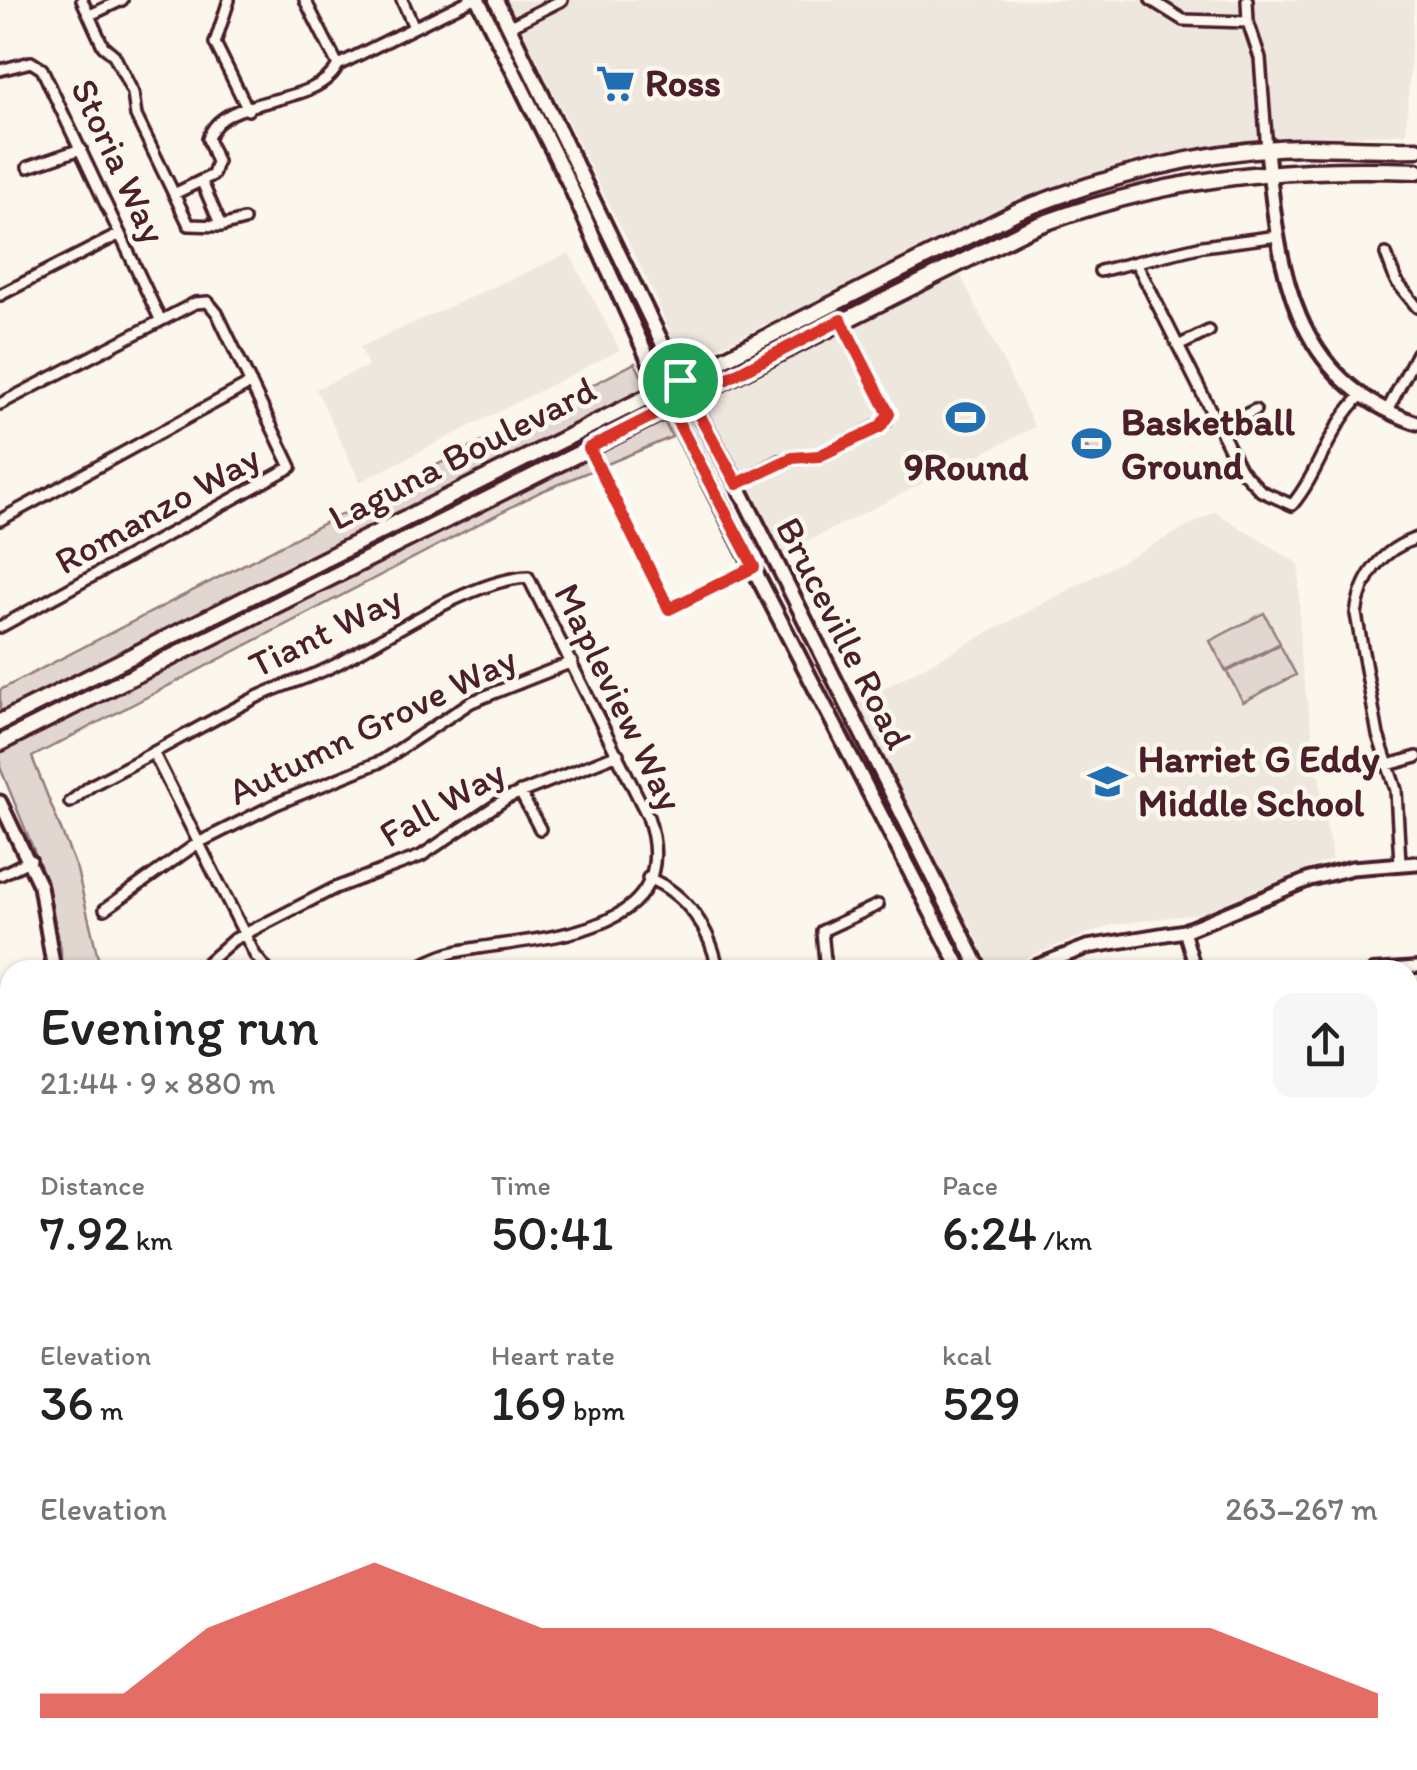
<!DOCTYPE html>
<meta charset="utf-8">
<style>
:root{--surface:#fff;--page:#f6f6f6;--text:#222;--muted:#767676;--accent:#d93025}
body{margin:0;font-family:Itim,sans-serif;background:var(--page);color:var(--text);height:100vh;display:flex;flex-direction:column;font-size:38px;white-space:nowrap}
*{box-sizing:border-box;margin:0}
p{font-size:32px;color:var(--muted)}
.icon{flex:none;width:55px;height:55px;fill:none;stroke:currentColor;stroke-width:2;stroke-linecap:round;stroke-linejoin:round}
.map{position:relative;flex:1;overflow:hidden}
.sheet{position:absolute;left:0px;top:960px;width:1418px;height:810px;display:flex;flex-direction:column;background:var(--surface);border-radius:30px 30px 0 0;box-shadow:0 2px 8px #0004}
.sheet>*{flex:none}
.pin{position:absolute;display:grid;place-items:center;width:85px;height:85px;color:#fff;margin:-42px;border:5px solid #fff;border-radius:50%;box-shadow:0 2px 10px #0007}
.round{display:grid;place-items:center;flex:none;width:105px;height:105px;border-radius:20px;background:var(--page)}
.head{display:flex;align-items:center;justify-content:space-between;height:170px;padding:0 40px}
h1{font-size:55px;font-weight:600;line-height:75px}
.metrics{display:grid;grid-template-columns:repeat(3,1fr);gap:15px;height:170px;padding:10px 40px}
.metrics div{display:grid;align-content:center}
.metrics b{font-size:50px;font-weight:600}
.metrics small{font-size:28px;font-weight:400}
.metrics p{font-size:28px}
.chart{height:280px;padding:20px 40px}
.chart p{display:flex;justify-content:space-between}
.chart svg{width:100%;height:180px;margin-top:10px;fill:var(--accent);opacity:.7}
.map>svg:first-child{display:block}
.built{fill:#eee7de}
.grass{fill:#e2d7d0;stroke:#967b7e;stroke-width:2.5}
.park{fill:url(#park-crowns);stroke:#967b7e;stroke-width:2.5}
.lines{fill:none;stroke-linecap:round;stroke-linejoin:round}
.minor-casing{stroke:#4a1f2b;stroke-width:16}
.tertiary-casing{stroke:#4a1f2b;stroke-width:19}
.secondary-casing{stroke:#4a1f2b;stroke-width:20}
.primary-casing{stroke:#4a1f2b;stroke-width:21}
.minor{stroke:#fbf7ec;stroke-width:9}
.tertiary{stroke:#fbf7ec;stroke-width:11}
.secondary{stroke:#fbf7ec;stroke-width:12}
.primary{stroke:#fbf7ec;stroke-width:14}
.route-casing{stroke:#fff;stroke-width:20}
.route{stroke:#d93025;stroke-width:12}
.labels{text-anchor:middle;stroke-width:9;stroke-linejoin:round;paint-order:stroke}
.poi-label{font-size:38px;font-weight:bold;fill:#4a1f2b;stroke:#fbf7ec;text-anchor:start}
.street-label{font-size:38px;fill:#4a1f2b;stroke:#fbf7ec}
</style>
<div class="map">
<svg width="1417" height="1770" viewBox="0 0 1417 1770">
<defs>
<pattern id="park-crowns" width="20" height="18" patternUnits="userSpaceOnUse" patternTransform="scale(2.5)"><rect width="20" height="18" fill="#e2d7d0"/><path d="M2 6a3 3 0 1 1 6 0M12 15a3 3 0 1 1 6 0" fill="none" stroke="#c3b8b3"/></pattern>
</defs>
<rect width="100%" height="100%" fill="#fbf7ec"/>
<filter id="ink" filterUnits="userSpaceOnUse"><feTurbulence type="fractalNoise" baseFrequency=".01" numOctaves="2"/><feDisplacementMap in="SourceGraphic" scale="20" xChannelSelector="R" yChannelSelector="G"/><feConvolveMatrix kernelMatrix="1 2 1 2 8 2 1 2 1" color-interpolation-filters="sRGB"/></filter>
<g filter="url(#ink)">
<path class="built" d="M507 0H1414L1406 133 1241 143 1164 155 1053 189 693 359 684 358 677 351 655 296Z
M569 253 620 350 360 482 316 389 368 366 360 347Z
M958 270 1035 427 780 555 709 410V399Z
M1215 512 1299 564 1300 656 1332 859 1201 913 1111 925 993 970 856 703Z"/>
<path class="grass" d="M635 363 672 437 540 492 32 757 77 870 100 966V970H61V949L46 880 0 767V690Z
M1099 430 1106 447 1091 455 1087 447 1079 450 1075 442Z
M1264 613 1280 643 1226 671 1210 641Z
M1280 645 1296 675 1243 702 1227 672Z"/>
<path class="park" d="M0 1445 10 1448V1481L0 1499Z
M165 1760H212L216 1770H169Z"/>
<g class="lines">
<defs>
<path id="minor" d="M82 0 103 46 114 55 133 93 136 116 189 225 221 226 244 220
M229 0 215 43 248 110
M305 0 338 65
M402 0 414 27
M1151 0 1183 20 1248 22
M1247 0 1248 22 1260 58 1267 150
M90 15 122 0
M510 26 562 0
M0 70 31 62 42 69 160 319
M28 167 81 149
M202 182 221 226
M174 194 213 175 217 162 208 139C222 92 315 110 338 65L470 0
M1386 254 1396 281 1417 307
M1136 262 1203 246 1278 236
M1100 271 1136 262 1240 469 1261 491 1292 505C1321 470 1328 427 1362 395
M0 295 120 234
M1178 346 1209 331
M0 404 195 303 208 302 217 313 291 467 0 627
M1387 411 1417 353
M1219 428 1255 410
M589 448 669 609 754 567
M737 484 780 461 819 456 886 422 888 412 841 320
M0 520 251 383
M154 754 255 955 267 970
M1388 765 1417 757
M520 792 540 829
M70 802 92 785C147 757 200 726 255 698 280 685 308 679 333 666 385 639 470 580 528 577L648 817C689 942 529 936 455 952 439 955 426 963 412 970
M1400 863 1396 790 1378 735 1356 614C1361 577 1381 550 1417 538
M0 875 31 860
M648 878C687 894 711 930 718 970
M105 909 198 843 276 804 382 761 471 702 572 662
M1184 931 1196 970
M199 970 233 940 335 888 421 856 507 798 618 754
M826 970 822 931 878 905
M1373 970 1417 967
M1408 1073 1417 1070
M0 1078H10
M1408 1195 1417 1190
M1408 1322 1417 1312
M0 1432 10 1434
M1408 1462 1417 1456
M0 1529 10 1534
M1408 1633 1417 1652
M0 1703 10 1694
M718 1760 723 1770
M831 1760 836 1770
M86 1770 96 1760
M412 1770 432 1760
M642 1770 662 1760
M1043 1770 1063 1760
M1264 1770 1283 1761"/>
<path id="tertiary" d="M1267 150C1279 266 1289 379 1417 423
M0 802 40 886 54 970
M1027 970 1087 947 1184 931 1310 879 1352 868 1417 863
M0 1521 10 1505"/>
<path id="secondary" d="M478 0 568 181 670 407 961 970
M496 0 680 380 737 484 980 970
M1364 1760 1369 1770
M1389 1760 1395 1770"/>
<path id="primary" d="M0 722 1018 211C1107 176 1206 149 1302 147 1340 147 1379 150 1417 149
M0 743 1026 230C1157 178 1278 166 1417 171"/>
</defs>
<use href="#minor" class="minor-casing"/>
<use href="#tertiary" class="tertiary-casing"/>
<use href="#secondary" class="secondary-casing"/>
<use href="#primary" class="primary-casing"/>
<use href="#minor" class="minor"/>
<use href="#tertiary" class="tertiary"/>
<use href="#secondary" class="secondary"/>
<use href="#primary" class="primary"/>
</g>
</g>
<g class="lines" filter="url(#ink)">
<defs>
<path id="route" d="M680 380 661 389 670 407 589 448 669 609 754 567 670 407 690 398 737 484 792 458 819 456 880 427 889 414 841 320 690 398 680 380"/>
</defs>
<use href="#route" class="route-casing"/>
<use href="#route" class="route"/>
</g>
<defs>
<symbol id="supermarket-bare" viewBox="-9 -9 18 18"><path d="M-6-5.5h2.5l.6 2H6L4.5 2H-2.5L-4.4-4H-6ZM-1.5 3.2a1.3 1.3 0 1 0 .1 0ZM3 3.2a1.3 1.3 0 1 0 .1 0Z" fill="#1f6fb2" stroke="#fbf7ec" stroke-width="2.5" paint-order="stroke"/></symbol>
<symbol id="stadium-bare" viewBox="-9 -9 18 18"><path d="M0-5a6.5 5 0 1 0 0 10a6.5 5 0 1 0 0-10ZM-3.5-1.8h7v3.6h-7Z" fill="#1f6fb2" stroke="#fbf7ec" stroke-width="2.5" paint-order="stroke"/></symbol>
<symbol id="school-bare" viewBox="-9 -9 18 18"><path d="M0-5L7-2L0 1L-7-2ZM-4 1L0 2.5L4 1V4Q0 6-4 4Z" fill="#1f6fb2" stroke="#fbf7ec" stroke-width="2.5" paint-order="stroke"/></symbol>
</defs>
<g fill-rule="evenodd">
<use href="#supermarket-bare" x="588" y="56" width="55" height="55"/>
<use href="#stadium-bare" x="938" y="390" width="55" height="55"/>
<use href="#stadium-bare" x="1064" y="416" width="55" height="55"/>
<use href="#school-bare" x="1080" y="754" width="55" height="55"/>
</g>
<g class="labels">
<g class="poi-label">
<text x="645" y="96">Ross</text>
<text x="1121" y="435">Basketball<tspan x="1121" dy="44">Ground</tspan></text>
<text x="966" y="480" text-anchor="middle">9Round</text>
<text x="1138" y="772">Harriet G Eddy<tspan x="1138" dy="44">Middle School</tspan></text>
</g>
<g class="street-label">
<text transform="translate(119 161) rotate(65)" y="13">Storia Way</text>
<text transform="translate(462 453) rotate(-27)" y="13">Laguna Boulevard</text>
<text transform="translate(157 509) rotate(-29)" y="13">Romanzo Way</text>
<text transform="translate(325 631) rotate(-26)" y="13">Tiant Way</text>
<text transform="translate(844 633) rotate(63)" y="13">Bruceville Road</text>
<text transform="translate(619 697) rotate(64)" y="13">Mapleview Way</text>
<text transform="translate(372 725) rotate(-26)" y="13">Autumn Grove Way</text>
<text transform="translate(442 803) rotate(-30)" y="13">Fall Way</text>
</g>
</g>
</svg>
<div class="pin" style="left:680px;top:380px;background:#1e9e55"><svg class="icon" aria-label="arrive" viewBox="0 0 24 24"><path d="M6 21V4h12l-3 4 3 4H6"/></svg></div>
<section class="sheet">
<div class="head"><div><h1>Evening run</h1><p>21:44 · 9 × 880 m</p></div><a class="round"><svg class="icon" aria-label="share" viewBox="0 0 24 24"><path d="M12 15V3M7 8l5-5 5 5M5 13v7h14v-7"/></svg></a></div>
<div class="metrics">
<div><p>Distance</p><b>7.92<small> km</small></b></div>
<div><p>Time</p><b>50:41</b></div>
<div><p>Pace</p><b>6:24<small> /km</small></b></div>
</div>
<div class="metrics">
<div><p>Elevation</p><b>36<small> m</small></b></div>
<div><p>Heart rate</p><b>169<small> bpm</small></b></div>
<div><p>kcal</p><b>529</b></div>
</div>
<div class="chart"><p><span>Elevation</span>263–267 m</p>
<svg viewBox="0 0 160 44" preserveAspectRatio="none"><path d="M0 44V38L10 38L20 22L30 14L40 6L50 14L60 22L70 22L80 22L90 22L100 22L110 22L120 22L130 22L140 22L150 30L160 38V44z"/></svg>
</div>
</section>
</div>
